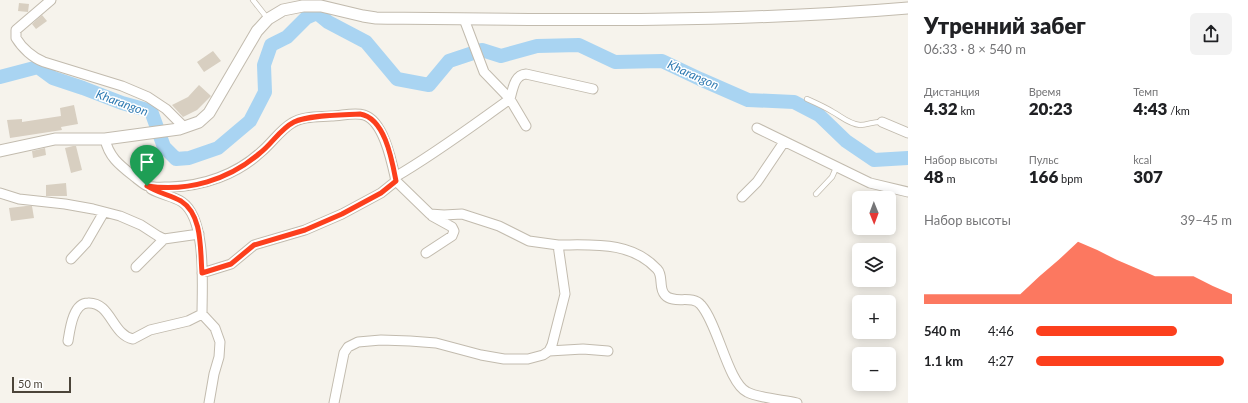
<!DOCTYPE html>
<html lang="ru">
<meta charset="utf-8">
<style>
:root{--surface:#fff;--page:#f2f2f2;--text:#202124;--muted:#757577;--accent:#fc3f1d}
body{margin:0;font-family:Lato,sans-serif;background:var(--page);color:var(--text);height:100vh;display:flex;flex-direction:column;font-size:15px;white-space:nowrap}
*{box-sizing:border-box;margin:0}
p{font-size:13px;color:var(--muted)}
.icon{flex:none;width:22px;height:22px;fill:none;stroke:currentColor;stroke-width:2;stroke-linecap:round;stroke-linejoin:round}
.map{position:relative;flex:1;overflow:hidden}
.sheet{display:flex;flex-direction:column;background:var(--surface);width:340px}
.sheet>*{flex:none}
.needle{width:26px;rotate:179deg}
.tools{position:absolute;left:852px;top:191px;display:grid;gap:8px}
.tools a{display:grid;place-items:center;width:44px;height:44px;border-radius:6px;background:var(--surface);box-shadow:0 2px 10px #0003;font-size:20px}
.scale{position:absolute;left:12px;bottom:10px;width:59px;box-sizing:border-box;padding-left:4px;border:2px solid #4b4439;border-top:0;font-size:11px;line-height:14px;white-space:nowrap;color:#4b4439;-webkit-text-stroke:3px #fff;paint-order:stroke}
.pin{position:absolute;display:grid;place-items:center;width:34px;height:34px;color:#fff;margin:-41px -17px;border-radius:50% 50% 50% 0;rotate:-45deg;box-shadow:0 0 4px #0007}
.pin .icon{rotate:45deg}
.round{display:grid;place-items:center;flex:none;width:42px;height:42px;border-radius:6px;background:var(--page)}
.overview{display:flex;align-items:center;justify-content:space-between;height:68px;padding:0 16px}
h1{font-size:22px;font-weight:800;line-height:30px}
.metrics{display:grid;grid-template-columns:repeat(3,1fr);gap:6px;height:68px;padding:4px 16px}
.metrics div{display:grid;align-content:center}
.metrics b{font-size:17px;font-weight:800}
.metrics small{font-size:11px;font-weight:400}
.metrics p{font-size:11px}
.chart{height:112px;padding:8px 16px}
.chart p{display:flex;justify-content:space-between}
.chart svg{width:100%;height:72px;margin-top:4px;fill:var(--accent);opacity:.7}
ul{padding:0 16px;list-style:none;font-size:13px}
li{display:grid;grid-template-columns:64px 48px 1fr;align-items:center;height:30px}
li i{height:10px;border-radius:5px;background:var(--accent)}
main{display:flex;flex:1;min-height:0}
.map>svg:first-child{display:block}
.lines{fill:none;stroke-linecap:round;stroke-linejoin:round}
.river{stroke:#a9d4f2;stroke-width:14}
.building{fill:#d8cfc1}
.service-casing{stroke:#c2bbae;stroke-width:6}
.minor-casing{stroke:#c2bbae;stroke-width:11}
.tertiary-casing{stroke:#c2bbae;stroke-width:13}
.service{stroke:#fff;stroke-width:4.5}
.minor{stroke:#fff;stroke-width:9}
.tertiary{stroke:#fff;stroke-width:11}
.route-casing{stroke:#fff;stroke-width:8}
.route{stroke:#fc3f1d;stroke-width:5}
.labels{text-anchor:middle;stroke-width:3;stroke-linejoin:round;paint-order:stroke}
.water-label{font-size:12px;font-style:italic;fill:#2e7ab2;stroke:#fff}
</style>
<main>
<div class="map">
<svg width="908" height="403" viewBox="0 0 908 403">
<rect width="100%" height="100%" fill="#f6f3ec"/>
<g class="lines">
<path class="river" d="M0 77 38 67 53 78 83 88 122 103 151 111 164 147 176 159 189 158 218 148 250 121 265 92 264 65 271 45 287 37 306 18 317 13 328 22 366 42 397 79 429 85 449 61 482 50 501 56 537 46 579 45 615 62 662 61 700 79 748 100 794 102 819 115 846 141 874 160 908 158"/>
</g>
<path class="building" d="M19 3 29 4 28 12 18 11Z
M42 15 47 21 36 29 32 24Z
M213 51 221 61 204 72 197 62Z
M199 85 211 96 197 110 183 117 172 105 188 97Z
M74 105 78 124 61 127 62 130 10 138 7 120 22 119V122L61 116 60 108Z
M73 146H76L82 170 71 173 65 148Z
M45 148 46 155 33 158 32 151Z
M66 183 67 196H46V185Z
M26 206H32L34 218 11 221 9 208Z"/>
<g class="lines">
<defs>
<path id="service" d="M253 0 268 19
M807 99C816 103 825 107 833 112 842 117 849 124 860 125 868 125 874 121 882 122
M816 194 832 177 836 168"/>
<path id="minor" d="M51 0 16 30V38C22 48 33 58 44 62L122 86 148 97 166 109 184 127
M882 122 908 133
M526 126 510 99C513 89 514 75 526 74L593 89
M757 128 870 183 908 192
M105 139C109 158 121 166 136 178 140 181 144 185 148 186 155 188 163 187 170 187 203 186 236 175 261 152 272 143 280 130 292 123 303 116 318 117 331 116 341 116 354 112 364 115 384 121 392 163 396 181L381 193 342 214 305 230 254 245 231 264 202 273
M395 177C435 154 472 126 510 99L484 72 464 19
M151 189C161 195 173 196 182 202 207 219 202 286 202 314L215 328 220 342 219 357 214 374 209 403
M0 193 19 199 65 204 93 209 120 216 141 225 158 236 164 239 199 234
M742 197 757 182 784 142
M558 245C593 245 631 241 657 269 664 276 658 288 665 295 674 305 692 294 701 305 718 324 728 383 747 392 758 398 784 400 797 403
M426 253 452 236 454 231 452 227 432 216
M71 259 86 243 104 212
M136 267 164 239
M68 341C70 329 73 303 88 303 111 302 112 335 133 339L150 330 188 321 202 314
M549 351 583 349 608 351
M334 403 344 353 348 347 358 342 381 340 410 341 436 343 481 355 504 359H528L543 355 549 351 552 345 565 294 558 245 529 241 499 226 462 214 444 215 430 214 396 181"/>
<path id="tertiary" d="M0 151 55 139H105L179 129 199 122 209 113 257 31 268 19 283 10 303 6H321L363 16 376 18C553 20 731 23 908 8"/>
</defs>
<use href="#service" class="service-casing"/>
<use href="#minor" class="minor-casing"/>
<use href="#tertiary" class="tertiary-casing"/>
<use href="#service" class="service"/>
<use href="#minor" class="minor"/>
<use href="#tertiary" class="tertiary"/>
</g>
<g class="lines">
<defs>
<path id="route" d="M360 114C385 118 392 160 396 181L381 193 342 214 305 230 254 245 231 264 202 273C200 250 203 215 181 201 170 195 158 193 147 186 188 192 229 180 260 153 272 144 280 129 294 122 308 115 342 115 360 114Z"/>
</defs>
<use href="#route" class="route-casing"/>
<use href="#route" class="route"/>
</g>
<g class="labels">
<g class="water-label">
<text transform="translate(693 75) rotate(24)" y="4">Kharangon</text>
<text transform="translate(122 103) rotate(20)" y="4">Kharangon</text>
</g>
</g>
</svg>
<div class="tools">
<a><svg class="needle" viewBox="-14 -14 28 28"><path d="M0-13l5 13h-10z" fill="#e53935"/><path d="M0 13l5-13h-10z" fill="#757577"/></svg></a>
<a><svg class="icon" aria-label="layers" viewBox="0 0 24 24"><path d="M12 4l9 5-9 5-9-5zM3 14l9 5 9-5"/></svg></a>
<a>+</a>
<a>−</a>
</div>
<div class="scale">50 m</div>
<div class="pin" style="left:147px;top:186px;background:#1e9e55"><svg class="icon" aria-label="arrive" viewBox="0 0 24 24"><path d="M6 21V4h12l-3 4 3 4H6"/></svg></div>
</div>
<section class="sheet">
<div class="overview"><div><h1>Утренний забег</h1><p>06:33 · 8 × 540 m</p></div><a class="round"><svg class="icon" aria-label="share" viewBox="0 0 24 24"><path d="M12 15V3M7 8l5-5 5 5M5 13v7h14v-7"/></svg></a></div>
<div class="metrics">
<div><p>Дистанция</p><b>4.32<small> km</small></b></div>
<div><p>Время</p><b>20:23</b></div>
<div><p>Темп</p><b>4:43<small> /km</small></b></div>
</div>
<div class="metrics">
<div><p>Набор высоты</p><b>48<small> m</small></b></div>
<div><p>Пульс</p><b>166<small> bpm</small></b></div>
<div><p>kcal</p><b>307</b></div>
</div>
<div class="chart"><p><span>Набор высоты</span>39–45 m</p>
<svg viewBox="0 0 160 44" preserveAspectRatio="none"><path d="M0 44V38L10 38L20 38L30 38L40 38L50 38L60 27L70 17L80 6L90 11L100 17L110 22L120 27L130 27L140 27L150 33L160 38V44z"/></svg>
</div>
<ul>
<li><b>540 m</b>4:46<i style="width:72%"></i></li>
<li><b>1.1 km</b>4:27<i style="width:96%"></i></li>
</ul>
</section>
</main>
